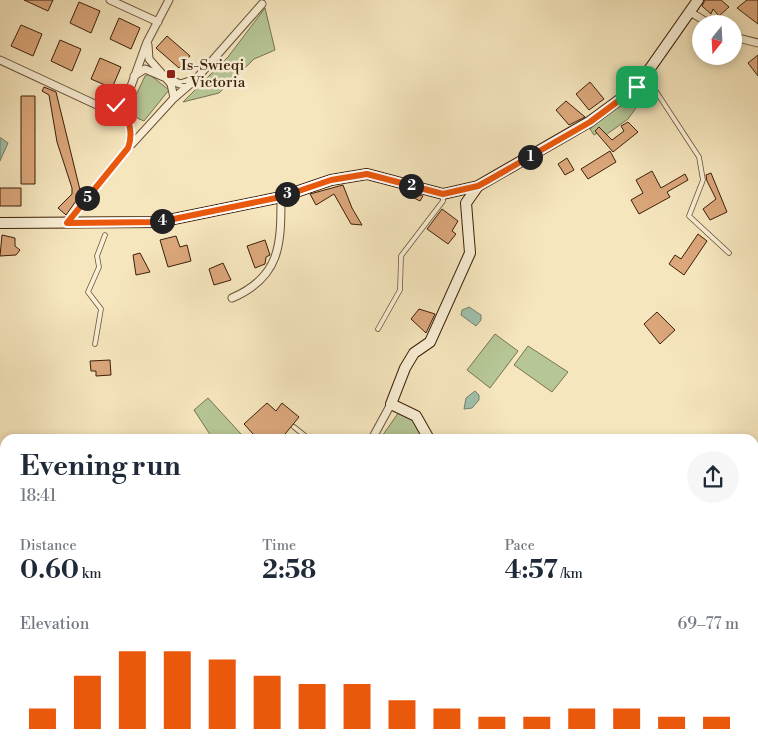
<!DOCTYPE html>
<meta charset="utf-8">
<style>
:root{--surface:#fff;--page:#f6f6f7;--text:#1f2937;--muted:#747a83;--accent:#ea580c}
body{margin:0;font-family:"Libre Bodoni",serif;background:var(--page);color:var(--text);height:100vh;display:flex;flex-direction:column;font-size:19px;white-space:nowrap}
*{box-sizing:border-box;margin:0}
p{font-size:16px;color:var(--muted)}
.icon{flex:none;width:28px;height:28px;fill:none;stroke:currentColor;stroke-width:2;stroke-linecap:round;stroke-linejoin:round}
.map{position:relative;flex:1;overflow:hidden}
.sheet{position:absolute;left:0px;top:434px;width:759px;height:321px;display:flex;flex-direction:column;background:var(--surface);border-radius:15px 15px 0 0;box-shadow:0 2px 8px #0003}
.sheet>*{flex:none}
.needle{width:32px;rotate:198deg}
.fabs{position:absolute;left:692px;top:15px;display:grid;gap:10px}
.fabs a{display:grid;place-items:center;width:50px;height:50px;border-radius:50%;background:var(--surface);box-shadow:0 2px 8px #0003;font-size:25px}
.pin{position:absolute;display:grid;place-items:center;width:42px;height:42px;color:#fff;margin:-21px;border-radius:10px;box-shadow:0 2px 8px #0006}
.km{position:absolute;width:25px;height:25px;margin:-12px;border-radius:50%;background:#222;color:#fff;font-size:14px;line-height:25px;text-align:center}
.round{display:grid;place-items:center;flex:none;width:52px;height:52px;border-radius:26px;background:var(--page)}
.summary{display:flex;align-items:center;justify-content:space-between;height:85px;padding:0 20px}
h1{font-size:28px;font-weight:800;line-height:38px}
.metrics{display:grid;grid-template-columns:repeat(3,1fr);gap:8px;height:85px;padding:5px 20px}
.metrics div{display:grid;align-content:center}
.metrics b{font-size:25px;font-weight:800}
.metrics small{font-size:14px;font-weight:400}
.metrics p{font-size:14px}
.chart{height:140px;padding:10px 20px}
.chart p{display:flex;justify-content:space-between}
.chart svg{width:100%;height:90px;margin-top:5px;stroke:var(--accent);stroke-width:6}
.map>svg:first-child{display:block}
.green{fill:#b6c696;stroke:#797350}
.water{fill:#9ec0ab;stroke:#77806b}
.building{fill:#dba77b;stroke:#3c200a}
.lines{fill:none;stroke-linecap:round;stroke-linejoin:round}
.service-casing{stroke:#6a5237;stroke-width:5.5}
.minor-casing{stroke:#6a5237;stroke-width:9}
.secondary-casing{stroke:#3c200a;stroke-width:12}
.service{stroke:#f9efd5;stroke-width:4}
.minor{stroke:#f9efd5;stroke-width:7}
.secondary{stroke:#f9efd5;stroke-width:10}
.route-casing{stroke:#fff;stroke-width:10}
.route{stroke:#ea580c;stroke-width:6}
.poi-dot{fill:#8f2418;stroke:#f9efd5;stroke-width:2}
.labels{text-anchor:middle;stroke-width:5;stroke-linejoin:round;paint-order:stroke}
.poi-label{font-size:15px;fill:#3c200a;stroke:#f9efd5;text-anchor:start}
</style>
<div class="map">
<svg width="758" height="754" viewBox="0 0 758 754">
<rect width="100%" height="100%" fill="#f6e6be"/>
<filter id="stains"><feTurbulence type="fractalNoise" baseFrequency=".004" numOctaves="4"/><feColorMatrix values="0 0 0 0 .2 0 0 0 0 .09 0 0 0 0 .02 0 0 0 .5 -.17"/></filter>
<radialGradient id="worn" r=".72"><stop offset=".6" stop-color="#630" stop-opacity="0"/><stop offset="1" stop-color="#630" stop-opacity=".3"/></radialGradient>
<path class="green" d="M265 8 275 50 254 59 219 93 183 102 228 57Z
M149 74 169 90 144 121 137 118 132 104 145 76Z
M630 97 643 98 628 119 603 137 599 132 594 135 590 129Z
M495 334 518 351 490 388 467 370Z
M528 346 568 372 552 392 514 365Z
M208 398 241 434 236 439H213L194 410Z
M399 412 417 422 426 439H380Z
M0 672 5 675V739L0 744Z"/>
<path class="water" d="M1 138 8 143 0 161V138Z
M469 307 481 315V320L476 326 461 315 462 310Z
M475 391 479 395V400L472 408 464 409 466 398Z"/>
<path class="building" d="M24 0H53L48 11Z
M705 0H721L729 7 719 16 713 9 711 14 702 6Z
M747 0H758V24L737 8Z
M79 2 100 11 91 33 70 23Z
M119 18 140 28 131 49 110 39Z
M21 25 42 34 33 56 11 46Z
M167 36 190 56 179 68 156 48Z
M60 40 81 49 72 71 51 61Z
M758 55V76L748 63Z
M100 58 121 67 112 88 91 79Z
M590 82 604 99 589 110 576 94Z
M44 87 56 92 81 194 66 215 58 208 72 194V188L57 142 49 95 42 91Z
M21 96H35V184H21Z
M566 101 585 117 569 125 556 110Z
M628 122 638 132 613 152 595 131 599 127 612 140 624 131 621 126Z
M610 151 616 162 588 179 581 169Z
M567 158 574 170 565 175 558 164Z
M652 171 661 188 685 174 688 180 667 192 670 197 639 214 631 200 643 193 636 180Z
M711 173 727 212 710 220 703 209 716 199 707 181 706 175Z
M343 185 352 208 362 225 351 224 334 194 316 205 310 194Z
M0 188H21V206H0Z
M405 191 423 196 420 201 406 194Z
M442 209 458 221 452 231 456 234 448 244 427 229Z
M698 234 707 241 684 275 669 264 675 255 681 259Z
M2 235 15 238V246L20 250 16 255 0 256Z
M176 236 180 247 187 245 191 261 168 267 160 240Z
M265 240 270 255 266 257 265 264 255 268 247 246Z
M140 253 150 272 136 275 133 255Z
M223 263 231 280 214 285 209 269Z
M419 309 435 314 426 333 411 319Z
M657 312 675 330 660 344 644 324Z
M110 360 111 375 96 376V371H91L90 361Z
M267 403 276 411 282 403 299 417 281 439H254V435L244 424Z"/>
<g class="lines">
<defs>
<path id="service" d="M646 76 699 157 703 180 689 216 729 253
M637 87 647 94
M378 329 400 290 401 256 443 201V194
M95 344 101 309 88 292 99 267 97 256 105 235
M294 427 309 439"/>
<path id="minor" d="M110 0 158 22
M690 12 710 24
M734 37 758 43
M0 60 127 119
M134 76 145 69 180 84 193 80
M174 98 196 79 262 4
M104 105H116L126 100
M132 144 174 98 171 84 149 59 148 45
M67 223 128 148C135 130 125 118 126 100L147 42 169 0
M232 298C281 277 281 244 281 197
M372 439 391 404
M0 654 5 657
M240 750 243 754
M130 754 135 750
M255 754 259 750"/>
<path id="secondary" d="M0 223 159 222 281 197 331 180 367 174 443 194 478 186 589 122 637 87 698 0
M429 439 416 416 391 404 405 368 414 353 430 342 470 253 466 203 478 186
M754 516 758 515"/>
</defs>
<use href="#service" class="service-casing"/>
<use href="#minor" class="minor-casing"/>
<use href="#secondary" class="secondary-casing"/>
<use href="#service" class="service"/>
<use href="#minor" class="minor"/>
<use href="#secondary" class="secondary"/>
</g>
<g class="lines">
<defs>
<path id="route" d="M116 105 126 100C125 118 135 130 128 148L67 223 159 222 281 197 331 180 367 174 443 194 478 186 489 180 590 122 637 87"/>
</defs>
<use href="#route" class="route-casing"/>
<use href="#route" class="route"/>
</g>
<rect class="poi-dot" x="166" y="69" width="10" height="10" rx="2.5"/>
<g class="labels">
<g class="poi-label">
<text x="181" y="70">Is-Swieqi<tspan x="181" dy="17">- Victoria</tspan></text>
</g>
</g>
<rect width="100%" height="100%" filter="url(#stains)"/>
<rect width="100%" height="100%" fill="url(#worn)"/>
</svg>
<div class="fabs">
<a><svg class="needle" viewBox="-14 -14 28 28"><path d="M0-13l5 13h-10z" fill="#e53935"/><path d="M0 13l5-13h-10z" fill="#747a83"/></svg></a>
</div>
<div class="pin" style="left:637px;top:87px;background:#1e9e55"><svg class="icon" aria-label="arrive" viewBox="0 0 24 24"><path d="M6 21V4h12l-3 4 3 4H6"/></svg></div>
<div class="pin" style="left:116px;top:105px;background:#d93025"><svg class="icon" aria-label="check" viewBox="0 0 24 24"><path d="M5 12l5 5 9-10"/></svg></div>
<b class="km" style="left:530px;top:157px">1</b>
<b class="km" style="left:411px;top:186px">2</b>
<b class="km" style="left:287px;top:194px">3</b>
<b class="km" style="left:162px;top:221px">4</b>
<b class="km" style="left:87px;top:198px">5</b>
<section class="sheet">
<div class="summary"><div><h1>Evening run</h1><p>18:41</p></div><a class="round"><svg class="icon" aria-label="share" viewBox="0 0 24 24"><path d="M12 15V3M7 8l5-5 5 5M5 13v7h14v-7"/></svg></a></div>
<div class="metrics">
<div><p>Distance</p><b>0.60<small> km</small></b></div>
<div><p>Time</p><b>2:58</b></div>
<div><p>Pace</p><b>4:57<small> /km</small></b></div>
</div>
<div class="chart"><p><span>Elevation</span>69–77 m</p>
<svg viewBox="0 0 160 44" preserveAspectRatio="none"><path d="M5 44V34M15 44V18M25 44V6M35 44V6M45 44V10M55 44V18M65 44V22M75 44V22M85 44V30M95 44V34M105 44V38M115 44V38M125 44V34M135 44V34M145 44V38M155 44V38"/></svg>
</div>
</section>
</div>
